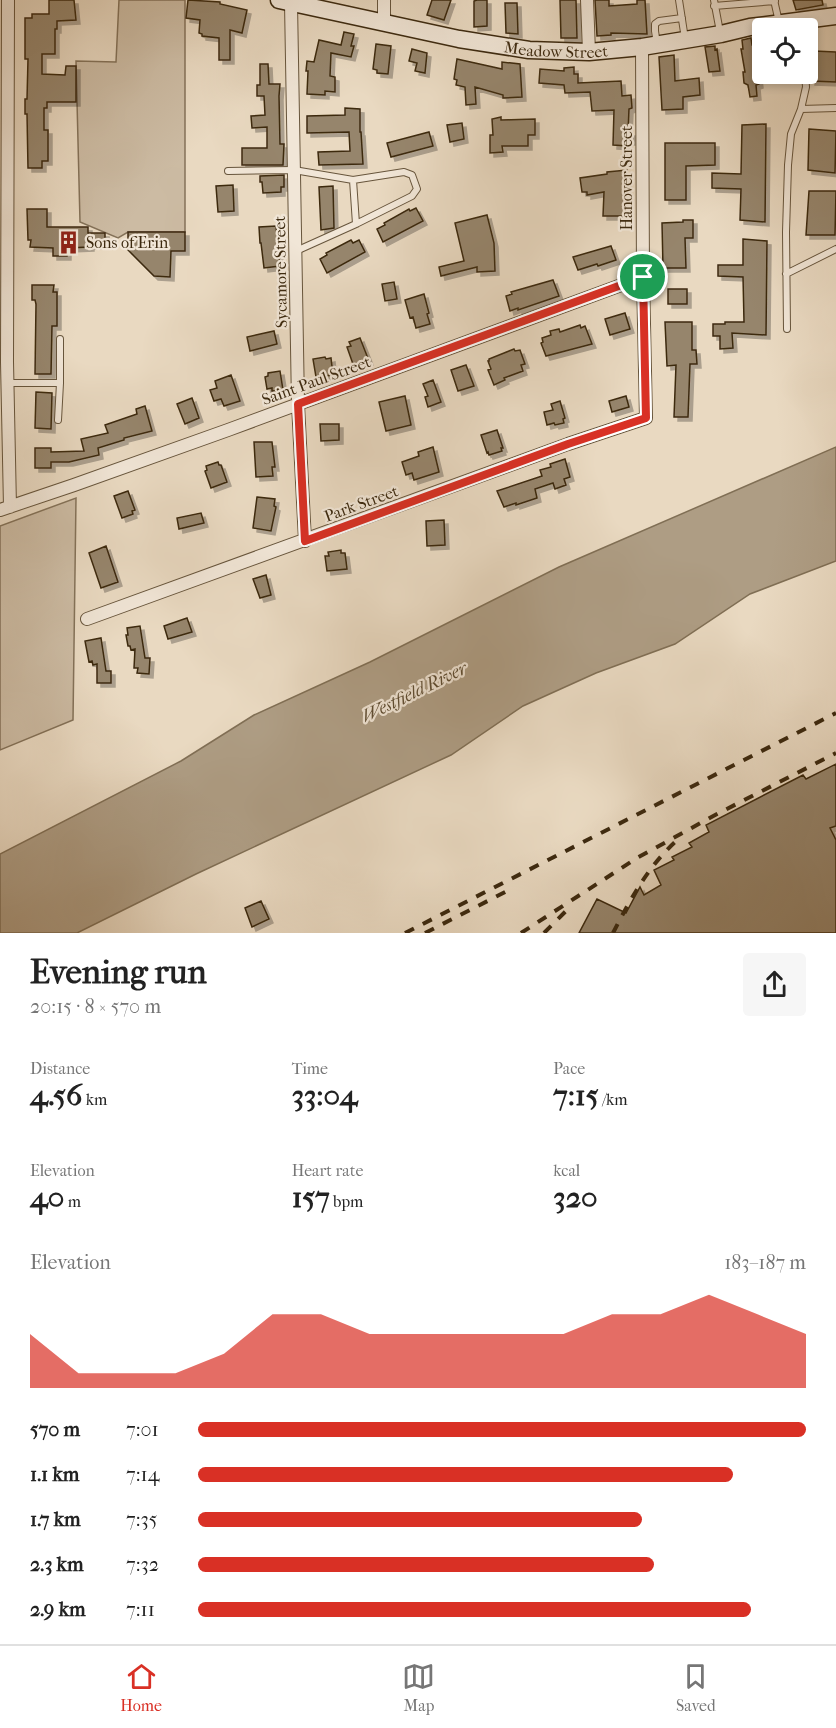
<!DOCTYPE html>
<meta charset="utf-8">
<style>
:root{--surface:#fff;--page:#f6f6f6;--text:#222;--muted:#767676;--line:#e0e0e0;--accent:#d93025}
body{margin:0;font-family:"IM FELL French Canon",serif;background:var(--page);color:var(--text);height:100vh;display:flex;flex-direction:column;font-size:22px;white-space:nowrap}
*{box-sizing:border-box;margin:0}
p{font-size:20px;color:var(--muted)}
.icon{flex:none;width:33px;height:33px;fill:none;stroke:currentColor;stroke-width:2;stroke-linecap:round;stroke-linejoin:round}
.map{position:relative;height:933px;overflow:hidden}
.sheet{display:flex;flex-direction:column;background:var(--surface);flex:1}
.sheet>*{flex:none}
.tools{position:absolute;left:752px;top:18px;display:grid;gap:12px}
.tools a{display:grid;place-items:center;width:66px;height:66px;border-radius:6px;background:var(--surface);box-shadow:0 3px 9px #0003;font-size:30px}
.pin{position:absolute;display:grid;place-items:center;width:51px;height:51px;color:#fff;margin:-26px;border:3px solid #fff;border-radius:50%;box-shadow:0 2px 6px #0007}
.round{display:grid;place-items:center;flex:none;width:63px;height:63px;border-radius:6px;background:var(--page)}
.summary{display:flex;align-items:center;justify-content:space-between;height:102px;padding:0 30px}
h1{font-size:33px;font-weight:700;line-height:45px}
.metrics{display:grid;grid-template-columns:repeat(3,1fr);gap:9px;height:102px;padding:6px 30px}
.metrics div{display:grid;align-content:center}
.metrics b{font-size:30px;font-weight:700}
.metrics small{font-size:16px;font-weight:400}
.metrics p{font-size:16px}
.chart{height:168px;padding:12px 30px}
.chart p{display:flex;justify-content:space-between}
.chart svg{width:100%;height:108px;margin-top:6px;fill:var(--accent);opacity:.7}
ul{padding:0 30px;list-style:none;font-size:20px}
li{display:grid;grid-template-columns:96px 72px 1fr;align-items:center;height:45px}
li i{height:15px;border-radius:8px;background:var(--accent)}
.menu{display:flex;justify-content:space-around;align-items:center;height:84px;border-top:2px solid var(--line);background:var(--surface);font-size:16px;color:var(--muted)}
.menu a{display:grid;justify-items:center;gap:3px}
.menu .active{color:var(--accent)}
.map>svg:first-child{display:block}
.green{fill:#ccbba3;stroke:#847259;stroke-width:1.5}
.water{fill:#ae9d84;stroke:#806f55;stroke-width:1.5}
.building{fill:#96856c;stroke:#3c290f;stroke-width:1.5;filter:url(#shadow)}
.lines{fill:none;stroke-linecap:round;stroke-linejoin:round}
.lane-casing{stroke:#67553c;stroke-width:8}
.street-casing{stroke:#67553c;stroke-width:14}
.secondary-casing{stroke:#3c290f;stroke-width:19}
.lane{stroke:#f1e6d7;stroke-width:6}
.street{stroke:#f1e6d7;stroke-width:12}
.secondary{stroke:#f1e6d7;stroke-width:16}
.rail{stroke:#3c290f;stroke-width:4;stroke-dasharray:10 10;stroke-linecap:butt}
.route-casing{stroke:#fff;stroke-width:12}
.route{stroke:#d93025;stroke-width:8}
.labels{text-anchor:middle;stroke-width:4.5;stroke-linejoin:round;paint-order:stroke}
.street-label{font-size:16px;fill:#3c290f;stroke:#f1e6d7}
.poi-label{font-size:16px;fill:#3c290f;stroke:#f1e6d7;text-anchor:start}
.water-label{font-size:18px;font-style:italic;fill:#5e4c32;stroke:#f1e6d7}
</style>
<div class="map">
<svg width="836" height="933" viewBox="0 0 836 933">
<defs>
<filter id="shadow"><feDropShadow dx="4" dy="4" stdDeviation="0" flood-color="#0004"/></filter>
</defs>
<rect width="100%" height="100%" fill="#e9d9c1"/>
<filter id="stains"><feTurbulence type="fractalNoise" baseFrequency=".00333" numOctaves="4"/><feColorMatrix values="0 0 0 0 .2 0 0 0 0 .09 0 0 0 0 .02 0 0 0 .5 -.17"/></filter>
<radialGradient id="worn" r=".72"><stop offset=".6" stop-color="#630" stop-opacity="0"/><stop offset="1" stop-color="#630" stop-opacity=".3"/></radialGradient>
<path class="green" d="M119 0H185V232H128L118 238 80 222 76 61 116 62Z
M76 498 73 720 0 750V526Z"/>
<path class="water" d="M836 447V561L750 594 675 644 596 673 523 706 451 755 196 874 77 933H0V854L181 761 254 715 370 662 559 567Z"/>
<path class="building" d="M49 0H74L76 20 57 21V29H55V54H42V74L65 75 66 66H76V102H47V108H44V130H48V161H42V168H28L27 114H25V99H27L28 59H25V18H32V14H49Z
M188 0 220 2V4L247 10 242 33 230 30V60H219V38L202 36V34L199 33 200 20 186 18Z
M432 0H451L444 20 427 15Z
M477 0H487V26L474 27V1Z
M560 0H576L577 38H561Z
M595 0H609V6L637 4V0H645L647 34 611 33V35L597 36Z
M793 0H822L823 5 796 10Z
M505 3H517L518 34 506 33Z
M344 32 354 34 351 46H354L351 57 331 53 330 76 335 77V92L325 91V95L307 94 308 71H306L307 61 314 62 319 40 341 45Z
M751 38 752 45 762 44V55L753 56 755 76 758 75 759 84 756 85 757 96 750 97 748 85 744 83 743 72H745L741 49H743L742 40Z
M376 44 391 46 388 74 377 73V70L373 69Z
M715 46V50L717 49 720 71 709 72 705 47Z
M412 49 427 53 425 73 415 71 417 63 409 61Z
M814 51 836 52V82L811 81Z
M674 55 675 81 699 78 700 95 683 97V109L662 110 659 57Z
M457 59 502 69V62L520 64 522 97 503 98V95L475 87 476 104 466 105 465 87 456 85 457 80 454 79Z
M260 64H268L269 84H280L279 96 280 144H284L283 165H242V148H267V127L252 128 251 116 265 115 264 96H257V85H260Z
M574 67V74H578V83L621 81 622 96 631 95 632 108 629 109 628 132H631V141H628V146L613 145 614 110 592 111 590 92 565 93 564 85 539 83 540 69 564 71V68Z
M345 108 360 109V132H361L363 164 319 165 318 152 350 151 349 132 307 133V116L345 115Z
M501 117V120L535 119V135H528V146H502L503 152 490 153V135H493L492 119Z
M462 123 464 139 450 142 447 125Z
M766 124 765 222 740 220 741 189 712 188V173L741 174 742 125Z
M809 129 836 131 835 173 808 170Z
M429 132 433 146 391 157 387 143Z
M665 143H715V165L686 166V200H665Z
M627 170 626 203H629V214H626V216H603L604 192 587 195V192H582L580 178 607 174V172Z
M284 175V187H281V192L263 193 262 182H260V176Z
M233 185 234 211 218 212 216 186Z
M333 186 334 228 321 230 319 187Z
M809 191H836L835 235H806Z
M416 208 423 221 383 242 377 229 385 225 384 223 409 209 410 211Z
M27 209H47V227H88V233H105V245H90V247L67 248V256H53V248L30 247 31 240H28Z
M487 215 494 243 495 271 477 272V267L441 276 439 267 464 261 455 223Z
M683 220H693V238H685L686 268H663L662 223 683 222Z
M276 226 280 266 264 268 261 243H260L259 227Z
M128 232H185V251H171L170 277 154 276 128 250Z
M743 239 767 241 766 335 732 333 733 348 720 349V336H713V324H725V322H744L743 277 718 276V265H743Z
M351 240 353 243 359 240 365 252 327 273 320 259 327 255 326 253Z
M611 246 616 260 598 266 597 264 578 270 573 257Z
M553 280 559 296 518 310V308L510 311 506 296 512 294 511 292Z
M394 282 397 299 385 301 382 284Z
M32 285H54L53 292H57V326H52L51 374H35L36 304 35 300H32Z
M668 289H687V304H668Z
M424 294 429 313 427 314 430 324 416 328 413 317 410 318 405 300Z
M625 313 630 329 610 335 605 319Z
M665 322H692V350H696L697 364H690L688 417H674L676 365 667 366Z
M580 325 581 328 585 326 592 344 546 356 541 343 543 342 542 338 551 335 550 331 559 329 560 332Z
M274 331 277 344 250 351 247 337Z
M360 338 369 361 354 367 347 347 351 346 349 342Z
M514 349 515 351 520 350 525 364 521 365 523 371 504 378 505 380 494 385 488 370 491 369 488 361H489V359Z
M325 357 326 359 331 358 333 375 316 377 313 359Z
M466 365 474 386 458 391 451 370Z
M280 371 283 390 272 391V388L267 389 265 377 268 376V373Z
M231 375 240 401 224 406 221 399 214 401 210 390 217 388 215 381Z
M433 380 441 402 428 407 425 397 428 396 423 384Z
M36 392 52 393 51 429 35 428Z
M405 396 411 425 386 431 379 402Z
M626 396 629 407 612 412 609 401Z
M192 398 199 418 185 424 177 404Z
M560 401 565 418 563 419 564 423 555 425 554 423 547 425 544 412 553 410 551 404Z
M145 406 152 431 124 438V440L98 448 99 455 69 462H51V468H35V448H51V452L84 451 81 439 108 433 105 425 137 414 136 409Z
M320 424H339V440L321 441Z
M497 430 503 448H501L502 451 489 455 488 452 487 453 481 435Z
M254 442H272L275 467H272L273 476 256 477Z
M433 447 439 472 414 480 412 473 406 475 402 462 419 456 418 452Z
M565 459 570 477 564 479 566 485 555 489 553 483 535 489 537 498 516 505V503L504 507 497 491 542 476 540 470 551 467 550 464Z
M218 462 219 465H221L227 482 211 488 205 471 207 470 206 466Z
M128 491 135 510 132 511 133 514 122 518 114 496Z
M257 497 275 499 274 506 276 507 271 531 253 528Z
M201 513 204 523 179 529 177 518Z
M444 520 445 545 427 546 426 521Z
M106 546 118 582 101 588 89 553Z
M341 550V553H345L347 569 327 571 325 556H329L328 552Z
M266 575 271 595 260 598 253 579Z
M187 618 192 632 168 639 164 626Z
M140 626 145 658H150L149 674 137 673 138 668H134L135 649 131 650 130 646H128L126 635H128L127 628Z
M101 638 106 671H111V683H97V664L93 665 92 661 89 662 85 641Z
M836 764V826L830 828 836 840V933H579L597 899 626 913 640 887 644 895 661 885 654 870 674 860 672 857 692 847 689 843 709 832 706 825 803 775 806 779Z
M261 901 269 919 252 927 245 908Z"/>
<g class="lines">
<defs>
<path id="lane" d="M679 0 685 39
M714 0 720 32
M774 0 779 22
M714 6 775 1
M657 44 655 31V24L659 21 682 18
M805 74 806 87 801 109 836 108
M228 171 294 170 353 180 404 172 412 175 417 189 412 196 356 224 296 251
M353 180 356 224
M786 274 836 249
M787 329 786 232 788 165 791 134 801 109
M8 383H60L58 420
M60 383V339"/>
<path id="street" d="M8 0 7 362 10 507
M384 0V24
M587 0 589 52
M291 3 298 404 305 541
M0 510 74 485 228 430 643 277
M87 619 568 444 646 418 643 277 642 47"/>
<g id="secondary">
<path id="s1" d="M279 0 459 39 529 50 589 52 642 47 721 34 750 27 836 16"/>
</g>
</defs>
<use href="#lane" class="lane-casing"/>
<use href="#street" class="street-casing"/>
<use href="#secondary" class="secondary-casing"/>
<use href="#lane" class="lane"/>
<use href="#street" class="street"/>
<use href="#secondary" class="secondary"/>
<path class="rail" d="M405 933 836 713
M425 933 511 889
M521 933 637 858 717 814 836 753
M544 933 567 910
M613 933C630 900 647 868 675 842"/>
</g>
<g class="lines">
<defs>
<path id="route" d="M643 277 646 418 568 444 305 541 298 404Z"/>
</defs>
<use href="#route" class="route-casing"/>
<use href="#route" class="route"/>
</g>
<defs>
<symbol id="building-bare" viewBox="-9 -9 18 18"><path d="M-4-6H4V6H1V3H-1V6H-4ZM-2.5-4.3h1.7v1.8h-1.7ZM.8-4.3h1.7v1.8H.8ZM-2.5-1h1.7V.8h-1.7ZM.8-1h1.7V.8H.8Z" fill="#8f2418" stroke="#f1e6d7" stroke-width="2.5" paint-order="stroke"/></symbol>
</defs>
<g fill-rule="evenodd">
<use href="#building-bare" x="52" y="226" width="33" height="33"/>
</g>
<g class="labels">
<g class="street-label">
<text dy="6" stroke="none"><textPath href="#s1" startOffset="282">Meadow Street</textPath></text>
<text transform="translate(626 178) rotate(-90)" y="6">Hanover Street</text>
<text transform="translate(280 272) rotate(-91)" y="6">Sycamore Street</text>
<text transform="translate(316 380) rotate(-20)" y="6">Saint Paul Street</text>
<text transform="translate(361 503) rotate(-20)" y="6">Park Street</text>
</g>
<g class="poi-label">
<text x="86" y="248">Sons of Erin</text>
</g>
<g class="water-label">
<text transform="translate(414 692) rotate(-26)" y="6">Westfield River</text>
</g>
</g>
<rect width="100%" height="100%" filter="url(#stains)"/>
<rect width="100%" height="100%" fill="url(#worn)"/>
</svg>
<div class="tools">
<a><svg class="icon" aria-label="locate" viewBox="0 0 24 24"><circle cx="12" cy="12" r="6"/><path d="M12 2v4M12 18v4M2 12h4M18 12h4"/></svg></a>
</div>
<div class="pin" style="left:643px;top:277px;background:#1e9e55"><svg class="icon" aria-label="arrive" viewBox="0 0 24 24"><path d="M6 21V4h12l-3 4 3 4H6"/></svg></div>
</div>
<section class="sheet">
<div class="summary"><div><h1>Evening run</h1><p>20:15 · 8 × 570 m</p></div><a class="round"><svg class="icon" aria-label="share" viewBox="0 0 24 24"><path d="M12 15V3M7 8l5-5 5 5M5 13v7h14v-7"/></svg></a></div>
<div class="metrics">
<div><p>Distance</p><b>4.56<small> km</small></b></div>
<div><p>Time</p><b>33:04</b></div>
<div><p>Pace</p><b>7:15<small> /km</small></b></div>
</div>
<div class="metrics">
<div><p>Elevation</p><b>40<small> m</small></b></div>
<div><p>Heart rate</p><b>157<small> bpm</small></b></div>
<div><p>kcal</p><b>320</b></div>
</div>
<div class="chart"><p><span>Elevation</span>183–187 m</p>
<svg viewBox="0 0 160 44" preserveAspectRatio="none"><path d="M0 44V22L10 38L20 38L30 38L40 30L50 14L60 14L70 22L80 22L90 22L100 22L110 22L120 14L130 14L140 6L150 14L160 22V44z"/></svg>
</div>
<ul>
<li><b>570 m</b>7:01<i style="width:100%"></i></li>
<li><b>1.1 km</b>7:14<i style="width:88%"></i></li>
<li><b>1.7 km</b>7:35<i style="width:73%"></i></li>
<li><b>2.3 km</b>7:32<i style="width:75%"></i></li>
<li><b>2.9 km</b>7:11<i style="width:91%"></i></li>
</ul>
</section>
<nav class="menu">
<a class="active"><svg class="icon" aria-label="home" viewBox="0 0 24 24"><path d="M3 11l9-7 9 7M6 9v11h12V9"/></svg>Home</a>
<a><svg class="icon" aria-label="map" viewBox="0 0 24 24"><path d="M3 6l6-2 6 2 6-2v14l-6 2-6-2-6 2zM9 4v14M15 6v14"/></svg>Map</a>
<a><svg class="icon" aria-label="saved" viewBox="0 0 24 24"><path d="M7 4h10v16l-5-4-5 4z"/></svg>Saved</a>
</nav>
